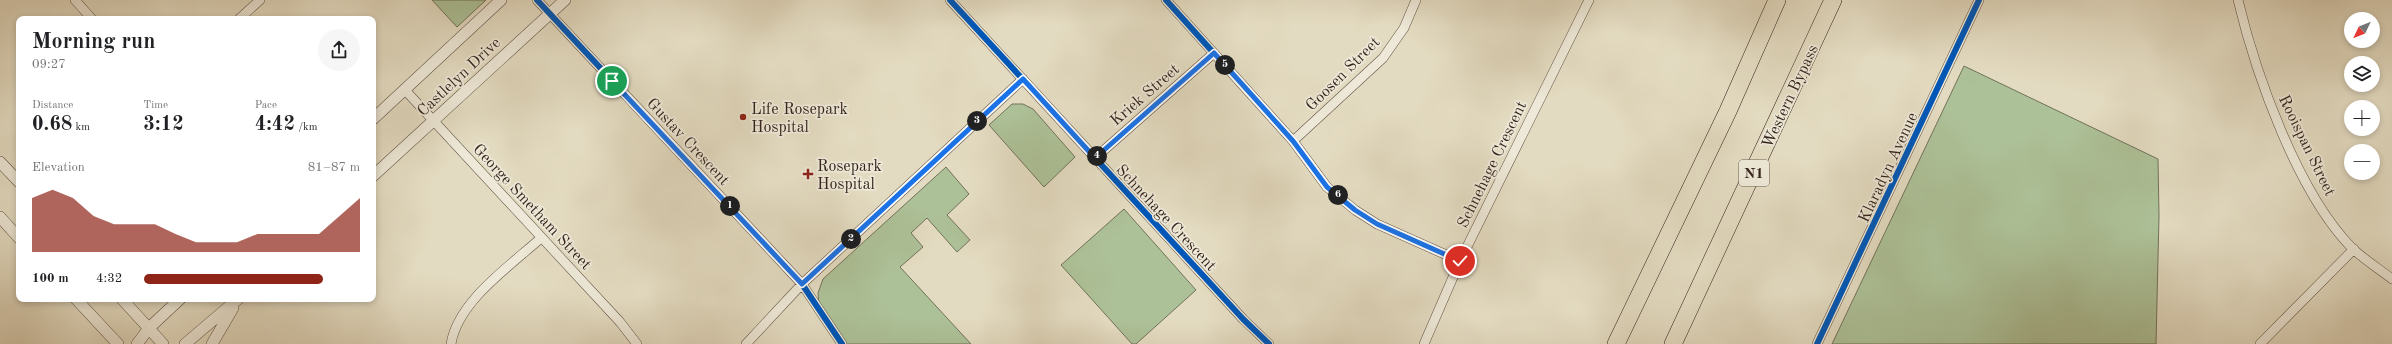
<!DOCTYPE html>
<meta charset="utf-8">
<style>
:root{--surface:#fff;--page:#f6f6f6;--text:#202124;--muted:#757577;--accent:#8f2418}
body{margin:0;font-family:"Old Standard TT",serif;background:var(--page);color:var(--text);height:100vh;display:flex;flex-direction:column;font-size:15px;white-space:nowrap}
*{box-sizing:border-box;margin:0}
p{font-size:13px;color:var(--muted)}
.icon{flex:none;width:22px;height:22px;fill:none;stroke:currentColor;stroke-width:2;stroke-linecap:round;stroke-linejoin:round}
.map{position:relative;flex:1;overflow:hidden}
.panel{position:absolute;left:16px;top:16px;width:360px;height:286px;display:flex;flex-direction:column;background:var(--surface);border-radius:8px;box-shadow:0 2px 6px #0003}
.panel>*{flex:none}
.needle{width:26px;rotate:227deg}
.controls{position:absolute;left:2344px;top:12px;display:grid;gap:8px}
.controls a{display:grid;place-items:center;width:36px;height:36px;border-radius:50%;background:var(--surface);box-shadow:0 2px 6px #0003;font-size:20px}
.pin{position:absolute;display:grid;place-items:center;width:34px;height:34px;color:#fff;margin:-17px;border:2px solid #fff;border-radius:50%;box-shadow:0 1px 4px #0007}
.km{position:absolute;width:20px;height:20px;margin:-10px;border-radius:50%;background:#222;color:#fff;font-size:11px;line-height:20px;text-align:center}
.round{display:grid;place-items:center;flex:none;width:42px;height:42px;border-radius:21px;background:var(--page)}
.overview{display:flex;align-items:center;justify-content:space-between;height:68px;padding:0 16px}
h1{font-size:22px;font-weight:800;line-height:30px}
.figures{display:grid;grid-template-columns:repeat(3,1fr);gap:6px;height:68px;padding:4px 16px}
.figures div{display:grid;align-content:center}
.figures b{font-size:20px;font-weight:800}
.figures small{font-size:11px;font-weight:400}
.figures p{font-size:11px}
.chart{height:112px;padding:8px 16px}
.chart p{display:flex;justify-content:space-between}
.chart svg{width:100%;height:72px;margin-top:4px;fill:var(--accent);opacity:.7}
ul{padding:0 16px;list-style:none;font-size:13px}
li{display:grid;grid-template-columns:64px 48px 1fr;align-items:center;height:30px}
li i{height:10px;border-radius:5px;background:var(--accent)}
.map>svg:first-child{display:block}
.green{fill:#adc198;stroke:#71725a}
.lines{fill:none;stroke-linecap:round;stroke-linejoin:round}
.minor-casing{stroke:#605145;stroke-width:10}
.tertiary-casing{stroke:#605145;stroke-width:12}
.motorway-casing{stroke:#35231c;stroke-width:18}
.minor{stroke:#ede8d7;stroke-width:9}
.tertiary{stroke:#ede8d7;stroke-width:11}
.motorway{stroke:#e3dbc1;stroke-width:17}
.cycleway-casing{stroke:#ede8d7;stroke-width:8}
.cycleway{stroke:#0057b8;stroke-width:6}
.route-casing{stroke:#fff;stroke-width:8}
.route{stroke:#1a73e8;stroke-width:5}
.poi-dot{fill:#8f2418;stroke:#ede8d7;stroke-width:1.5}
.labels{text-anchor:middle;stroke-width:3.5;stroke-linejoin:round;paint-order:stroke}
.shield{fill:#ede8d7;stroke:#6c5e54;stroke-width:1}
.shield-label{font-size:15px;font-weight:bold;fill:#35231c}
.street-label{font-size:16px;fill:#35231c;stroke:#ede8d7}
.poi-label{font-size:16px;fill:#35231c;stroke:#ede8d7;text-anchor:start}
</style>
<div class="map">
<svg width="2392" height="344" viewBox="0 0 2392 344">
<rect width="100%" height="100%" fill="#e3dbc1"/>
<filter id="stains"><feTurbulence type="fractalNoise" baseFrequency=".005" numOctaves="4"/><feColorMatrix values="0 0 0 0 .2 0 0 0 0 .09 0 0 0 0 .02 0 0 0 .5 -.17"/></filter>
<radialGradient id="worn" r=".72"><stop offset=".6" stop-color="#630" stop-opacity="0"/><stop offset="1" stop-color="#630" stop-opacity=".3"/></radialGradient>
<path class="green" d="M432 0H486L457 27Z
M1964 66 2158 159 2159 216 2156 344H1832Z
M1012 104H1023L1033 109 1075 157 1044 187 989 125Z
M946 167 969 194 947 215 970 240 957 252 927 218 911 233 923 247 900 267 971 344H845L819 305 818 293 823 279Z
M1124 209 1196 290 1136 344H1132L1061 265Z"/>
<g class="lines">
<defs>
<path id="minor" d="M75 0 92 19
M537 0 802 284 842 344
M950 0 1243 319 1269 344
M1166 0 1293 141 1327 187 1355 210 1377 224 1460 261
M2238 0C2256 75 2298 194 2353 249 2365 260 2379 269 2392 279
M239 19 260 0
M405 90 620 322 637 344
M1293 141 1383 58 1404 28 1416 0
M1095 158 1214 53
M451 344C458 301 510 266 541 238
M746 344 802 284 1023 79
M1424 344 1460 261 1589 0
M1817 344 1979 0
M2260 344 2354 249"/>
<path id="tertiary" d="M373 119 501 0
M0 162 19 182
M373 176 565 0
M0 217 19 238
M76 299 118 344
M122 299 163 344
M137 344 149 328 180 299
M185 344 238 299
M212 344 233 308"/>
<path id="motorway" d="M1616 344 1728 111 1777 0
M1673 344 1833 0"/>
</defs>
<use href="#minor" class="minor-casing"/>
<use href="#tertiary" class="tertiary-casing"/>
<use href="#motorway" class="motorway-casing"/>
<use href="#minor" class="minor"/>
<use href="#tertiary" class="tertiary"/>
<use href="#motorway" class="motorway"/>
<defs>
<path id="cycleway" d="M537 0 802 284 842 344
M950 0 1243 319 1269 344
M1166 0 1293 141 1327 187 1355 210 1377 224 1460 261
M1817 344 1979 0"/>
</defs>
<use href="#cycleway" class="cycleway-casing"/>
<use href="#cycleway" class="cycleway"/>
</g>
<g class="lines">
<defs>
<path id="route" d="M612 81 802 284 1023 79 1095 158 1214 53 1293 141 1327 187 1355 210 1377 224 1460 261"/>
</defs>
<use href="#route" class="route-casing"/>
<use href="#route" class="route"/>
</g>
<g class="poi-dot">
<circle cx="743" cy="117" r="4"/>
<path d="M806 168h4v4h4v4h-4v4h-4v-4h-4v-4h4z"/>
</g>
<g class="labels">
<rect class="shield" x="1739" y="160" width="30" height="26" rx="3"/>
<g class="shield-label">
<text x="1754" y="178">N1</text>
</g>
<g class="street-label">
<text transform="translate(1342 73) rotate(-45)" y="6">Goosen Street</text>
<text transform="translate(458 76) rotate(-43)" y="6">Castlelyn Drive</text>
<text transform="translate(1144 94) rotate(-41)" y="6">Kriek Street</text>
<text transform="translate(1789 96) rotate(-65)" y="6">Western Bypass</text>
<text transform="translate(689 141) rotate(47)" y="6">Gustav Crescent</text>
<text transform="translate(2308 145) rotate(64)" y="6">Rooispan Street</text>
<text transform="translate(1491 164) rotate(-64)" y="6">Schnehage Crescent</text>
<text transform="translate(1887 167) rotate(-65)" y="6">Klaradyn Avenue</text>
<text transform="translate(533 206) rotate(47)" y="6">George Smetham Street</text>
<text transform="translate(1167 217) rotate(47)" y="6">Schnehage Crescent</text>
</g>
<g class="poi-label">
<text x="751" y="114">Life Rosepark<tspan x="751" dy="18">Hospital</tspan></text>
<text x="817" y="171">Rosepark<tspan x="817" dy="18">Hospital</tspan></text>
</g>
</g>
<rect width="100%" height="100%" filter="url(#stains)"/>
<rect width="100%" height="100%" fill="url(#worn)"/>
</svg>
<div class="controls">
<a><svg class="needle" viewBox="-14 -14 28 28"><path d="M0-13l5 13h-10z" fill="#e53935"/><path d="M0 13l5-13h-10z" fill="#757577"/></svg></a>
<a><svg class="icon" aria-label="layers" viewBox="0 0 24 24"><path d="M12 4l9 5-9 5-9-5zM3 14l9 5 9-5"/></svg></a>
<a>+</a>
<a>−</a>
</div>
<div class="pin" style="left:612px;top:81px;background:#1e9e55"><svg class="icon" aria-label="arrive" viewBox="0 0 24 24"><path d="M6 21V4h12l-3 4 3 4H6"/></svg></div>
<div class="pin" style="left:1460px;top:261px;background:#d93025"><svg class="icon" aria-label="check" viewBox="0 0 24 24"><path d="M5 12l5 5 9-10"/></svg></div>
<b class="km" style="left:730px;top:206px">1</b>
<b class="km" style="left:851px;top:239px">2</b>
<b class="km" style="left:977px;top:121px">3</b>
<b class="km" style="left:1097px;top:156px">4</b>
<b class="km" style="left:1225px;top:65px">5</b>
<b class="km" style="left:1338px;top:195px">6</b>
<section class="panel">
<div class="overview"><div><h1>Morning run</h1><p>09:27</p></div><a class="round"><svg class="icon" aria-label="share" viewBox="0 0 24 24"><path d="M12 15V3M7 8l5-5 5 5M5 13v7h14v-7"/></svg></a></div>
<div class="figures">
<div><p>Distance</p><b>0.68<small> km</small></b></div>
<div><p>Time</p><b>3:12</b></div>
<div><p>Pace</p><b>4:42<small> /km</small></b></div>
</div>
<div class="chart"><p><span>Elevation</span>81–87 m</p>
<svg viewBox="0 0 160 44" preserveAspectRatio="none"><path d="M0 44V11L10 6L20 11L30 22L40 27L50 27L60 27L70 33L80 38L90 38L100 38L110 33L120 33L130 33L140 33L150 22L160 11V44z"/></svg>
</div>
<ul>
<li><b>100 m</b>4:32<i style="width:83%"></i></li>
</ul>
</section>
</div>
